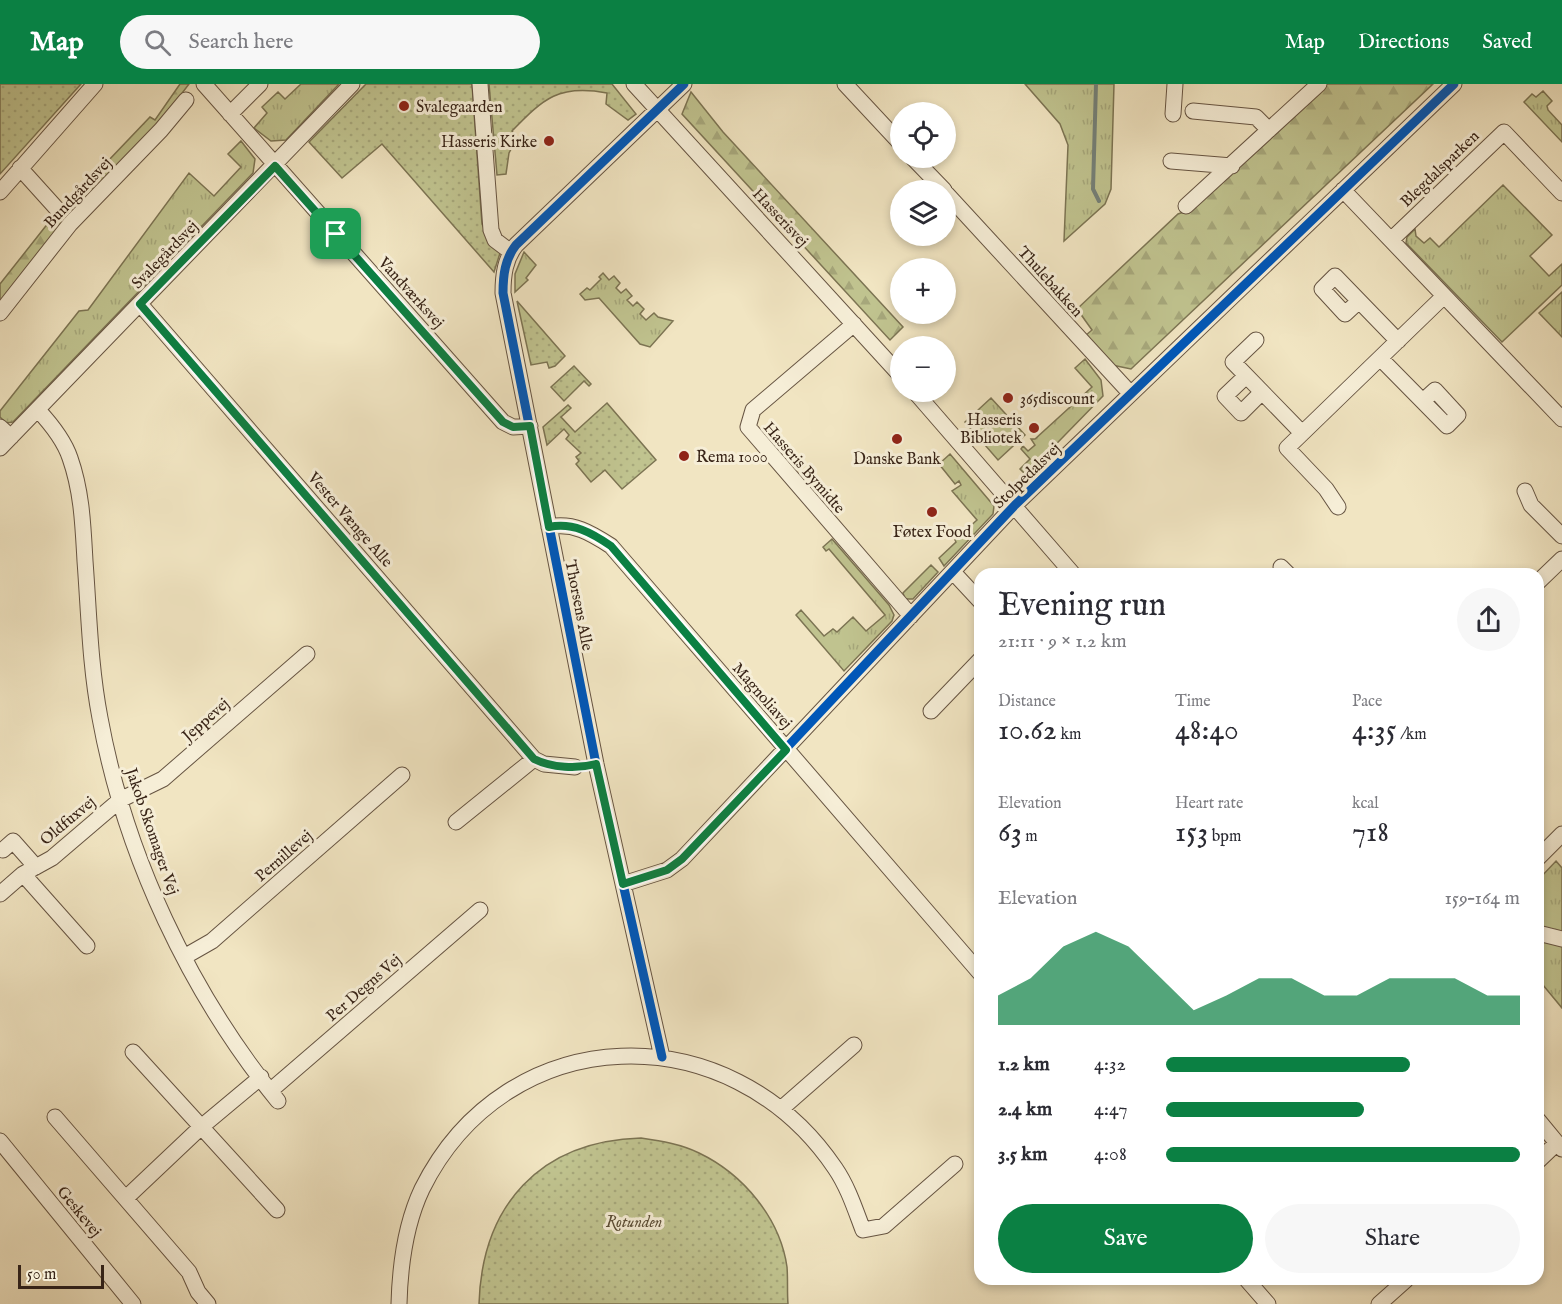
<!DOCTYPE html>
<meta charset="utf-8">
<style>
:root{--surface:#fff;--page:#f7f7f7;--text:#2b2b33;--muted:#7c7c81;--accent:#0b8043}
body{margin:0;font-family:"IM FELL English",serif;background:var(--page);color:var(--text);height:100vh;display:flex;flex-direction:column;font-size:22px;white-space:nowrap}
*{box-sizing:border-box;margin:0}
p{font-size:20px;color:var(--muted)}
.icon{flex:none;width:33px;height:33px;fill:none;stroke:currentColor;stroke-width:2;stroke-linecap:round;stroke-linejoin:round}
.map{position:relative;flex:1;overflow:hidden}
.drawer{position:absolute;left:974px;top:484px;width:570px;height:717px;display:flex;flex-direction:column;background:var(--surface);border-radius:18px;box-shadow:0 3px 9px #0003}
.drawer>*{flex:none}
.controls{position:absolute;left:890px;top:18px;display:grid;gap:12px}
.controls a{display:grid;place-items:center;width:66px;height:66px;border-radius:50%;background:var(--surface);box-shadow:0 3px 9px #0003;font-size:30px}
.scale{position:absolute;left:18px;bottom:15px;width:86px;box-sizing:border-box;padding-left:6px;border:3px solid #382417;border-top:0;font-size:16px;line-height:21px;white-space:nowrap;color:#382417;-webkit-text-stroke:4px #f6eed7;paint-order:stroke}
.pin{position:absolute;display:grid;place-items:center;width:51px;height:51px;color:#fff;margin:-26px;border-radius:12px;box-shadow:0 3px 9px #0006}
.round{display:grid;place-items:center;flex:none;width:63px;height:63px;border-radius:32px;background:var(--page)}
.summary{display:flex;align-items:center;justify-content:space-between;height:102px;padding:0 24px}
h1{font-size:33px;font-weight:600;line-height:45px}
.figures{display:grid;grid-template-columns:repeat(3,1fr);gap:9px;height:102px;padding:6px 24px}
.figures div{display:grid;align-content:center}
.figures b{font-size:30px;font-weight:600}
.figures small{font-size:16px;font-weight:400}
.figures p{font-size:16px}
.chart{height:168px;padding:12px 24px}
.chart p{display:flex;justify-content:space-between}
.chart svg{width:100%;height:108px;margin-top:6px;fill:var(--accent);opacity:.7}
.primary-button{display:flex;gap:12px;margin-top:auto;padding:12px 24px}
.primary-button a{flex:1;height:69px;border-radius:36px;background:var(--accent);color:#fff;font-size:24px;font-weight:600;line-height:69px;text-align:center}
.primary-button a+a{background:var(--page);color:var(--text)}
ul{padding:0 24px;list-style:none;font-size:20px}
li{display:grid;grid-template-columns:96px 72px 1fr;align-items:center;height:45px}
li i{height:15px;border-radius:8px;background:var(--accent)}
header{display:flex;align-items:center;gap:36px;box-sizing:border-box;height:84px;padding:0 30px;background:var(--accent);color:#fff}
header strong{font-size:28px}
nav{display:flex;gap:33px;margin-inline-start:auto;font-size:21px}
.search{width:420px;height:54px;background:var(--page);display:flex;align-items:center;gap:15px;box-sizing:border-box;padding:0 21px;border-radius:33px;color:var(--muted);font-size:22px}
.map>svg:first-child{display:block}
.grass{fill:url(#grass-tufts);stroke:#7c7453;stroke-width:1.5}
.forest{fill:url(#forest-firs);stroke:#7c7453;stroke-width:1.5}
.park{fill:url(#park-dots);stroke:#7c7453;stroke-width:1.5}
.lines{fill:none;stroke-linecap:round;stroke-linejoin:round}
.stream{stroke:#748078;stroke-width:4}
.minor-casing{stroke:#665442;stroke-width:17}
.minor{stroke:#f6eed7;stroke-width:15}
.cycleway-casing{stroke:#f6eed7;stroke-width:13}
.cycleway{stroke:#0057b8;stroke-width:9}
.route-casing{stroke:#fff;stroke-width:12}
.route{stroke:#0b8043;stroke-width:8}
.poi-dot{fill:#8f2418;stroke:#f6eed7;stroke-width:2}
.labels{text-anchor:middle;stroke-width:6;stroke-linejoin:round;paint-order:stroke}
.poi-label{font-size:16px;fill:#382417;stroke:#f6eed7;text-anchor:start}
.street-label{font-size:16px;fill:#382417;stroke:#f6eed7}
.park-label{font-size:16px;font-style:italic;fill:#5a4c35;stroke:#f6eed7}
</style>
<header>
<strong>Map</strong>
<div class="search"><svg class="icon" aria-label="search" viewBox="0 0 24 24"><circle cx="10" cy="10" r="6"/><path d="M15 15l6 6"/></svg>Search here</div>
<nav><a>Map</a><a>Directions</a><a>Saved</a></nav>
</header>
<div class="map">
<svg width="1562" height="1220" viewBox="0 0 1562 1220">
<defs>
<pattern id="grass-tufts" width="24" height="20" patternUnits="userSpaceOnUse" patternTransform="scale(1.5)"><rect width="24" height="20" fill="#c0c38f"/><path d="M3 7l-1-3M5 7V3M7 7l1-3M15 17l-1-3M17 17v-4M19 17l1-3" fill="none" stroke="#a6a77b"/></pattern>
<pattern id="forest-firs" width="22" height="20" patternUnits="userSpaceOnUse" patternTransform="scale(1.5)"><rect width="22" height="20" fill="#c0c38f"/><path d="M5 1l3.5 6h-7zM16 11l3.5 6h-7z" fill="#a6a77b"/></pattern>
<pattern id="park-dots" width="8" height="8" patternUnits="userSpaceOnUse" patternTransform="scale(1.5)"><rect width="8" height="8" fill="#c0c38f"/><path d="M2 2h.1M6 6h.1" fill="none" stroke="#a6a77b" stroke-width="1.8" stroke-linecap="round"/></pattern>
</defs>
<rect width="100%" height="100%" fill="#f1e5c2"/>
<filter id="stains"><feTurbulence type="fractalNoise" baseFrequency=".00333" numOctaves="4"/><feColorMatrix values="0 0 0 0 .2 0 0 0 0 .09 0 0 0 0 .02 0 0 0 .5 -.17"/></filter>
<radialGradient id="worn" r=".72"><stop offset=".6" stop-color="#630" stop-opacity="0"/><stop offset="1" stop-color="#630" stop-opacity=".3"/></radialGradient>
<path class="grass" d="M301 0H339L286 56 271 57 254 44 267 29 262 23 278 8 285 15Z
M1025 0H1114L1111 105 1105 120 1064 157 1068 61 1060 40Z
M1543 7 1552 17 1547 22 1548 26 1562 41V58L1524 18 1532 10 1536 13Z
M241 57 255 75 253 89 13 338 6 339 0 333V327L79 227 88 226 189 89 214 112 241 83 228 70Z
M1503 101 1552 151 1530 172 1549 192 1562 180V201L1502 258 1406 159 1407 153 1415 145 1416 152 1424 159 1430 154 1439 163Z
M524 168 536 181 526 194 528 196 515 208V190Z
M603 189 609 196 614 192 620 199 616 204 621 209 626 205 632 212 627 216 633 222 637 218 644 225 640 230 646 236 654 229 658 233 673 237 650 263 640 260 599 214 585 216 580 210 587 204 590 206 601 195 599 193Z
M1562 208V253L1539 229Z
M1085 275 1101 296 1103 312 1026 391 1020 385 1030 375 1021 365 1023 362 1028 367 1035 361 1031 355H1035L1092 303 1075 284Z
M991 314 1025 351 998 376 965 338Z
M950 370 994 422 993 430 944 482 939 474 956 458 955 456 977 436 952 407 961 401 959 397 955 400 939 380Z
M832 455 889 521 894 531 892 537 844 587 796 531 801 526 824 552 833 545 837 548 853 533 866 547 885 531 829 465 826 467 823 463Z
M931 481 938 488 913 515H905L903 509Z
M1556 777 1562 784V924L1538 895V796Z"/>
<path class="forest" d="M180 0H189L157 42 0 220V200L45 143 150 33 155 36Z
M1326 0H1433L1131 285 1112 281 1085 252 1092 246 1077 225 1178 130 1192 125Z
M691 8 723 48 903 243 890 256 682 30Z"/>
<path class="park" d="M0 0H81L0 90Z
M366 0H472L482 140 487 150 501 166 494 188 382 60 342 94 309 58Z
M489 0H612L636 30 628 36 606 20 607 9C559 0 544 14 512 47L517 54 509 69 506 90 497 91Z
M517 217 565 272 555 282 549 284 547 278 531 281Z
M574 282 591 300 589 302 584 297 564 317 551 303Z
M607 319 656 376 622 405 605 386 591 398 576 380 579 377 576 373 581 369 566 355 569 351 564 345 547 361 543 343 568 321 571 324 561 333 575 348Z
M641 1054C661 1057 681 1060 699 1069 743 1090 780 1134 787 1183 788 1195 787 1208 788 1220H479C482 1121 540 1057 641 1054Z"/>
<g class="lines">
<path class="stream" d="M1096 0 1093 105 1099 117"/>
<defs>
<path id="minor" d="M204 0 503 338 513 343 530 342
M480 0 491 146 495 156 511 168
M634 0 900 291
M845 0 900 59
M1193 27 1256 33 1269 46
M230 30 260 0
M1173 30 1175 0
M913 74 944 106
M1171 77 1232 82
M20 84 57 125
M1343 106 1562 335
M0 108 95 0
M945 108 1130 309
M1186 122 1319 0
M1391 156 1504 48 1562 109
M1359 217 1345 230 1322 205 1335 192 1398 257
M140 220 534 675 544 680 575 683
M0 229 70 140 161 46 186 16
M854 240 753 326 748 343 911 532
M1256 256 1233 278 1302 349
M1380 274 1447 342 1458 331 1435 306 1423 317
M1246 292 1225 312 1241 329 1262 308
M915 308 1073 490
M38 326C51 340 64 356 70 374 82 408 83 442 85 477 89 530 90 582 100 634 125 771 190 909 278 1017
M0 343 11 353
M0 364 352 0
M1525 407 1531 421 1562 452
M1338 423 1326 405 1287 364 1444 212
M549 443C573 438 591 449 611 462L980 889
M1281 483 1288 490
M953 488 980 517
M1538 498 1562 475
M931 627 980 576
M456 738 534 675
M3 766 13 757 36 783
M1538 774 1562 750
M23 790 87 862
M623 800 667 786 682 775 1015 421 1454 0
M0 810 23 790 52 774 120 716 163 695 307 570
M1538 849 1562 855
M184 873 212 857 402 691
M133 968 277 1126
M662 973 596 680 503 209C503 191 505 175 516 161L684 0
M270 1007 480 826
M781 1025 854 961
M55 1033 189 1188 198 1208 208 1220
M1538 1036 1562 1065
M0 1057 133 1220
M1538 1077 1557 1059
M126 1114 200 1044 261 993
M1247 1196 1268 1220
M399 1220C400 1181 405 1141 422 1105 507 934 730 929 835 1084 848 1103 855 1125 863 1146L884 1142 955 1080
M1379 1220 1406 1196"/>
</defs>
<use href="#minor" class="minor-casing"/>
<use href="#minor" class="minor"/>
<defs>
<path id="cycleway" d="M623 800 667 786 682 775 1015 421 1454 0
M662 973 596 680 503 209C503 191 505 175 516 161L684 0"/>
</defs>
<use href="#cycleway" class="cycleway-casing"/>
<use href="#cycleway" class="cycleway"/>
</g>
<g class="lines">
<defs>
<path id="route" d="M275 82 503 338 513 343 530 342 549 443C573 438 592 449 611 462L786 666 682 775 667 786 623 800 596 680C577 685 552 684 534 675L140 220Z"/>
</defs>
<use href="#route" class="route-casing"/>
<use href="#route" class="route"/>
</g>
<g class="poi-dot">
<circle cx="404" cy="22" r="6"/>
<circle cx="549" cy="57" r="6"/>
<circle cx="1008" cy="314" r="6"/>
<circle cx="1034" cy="344" r="6"/>
<circle cx="897" cy="355" r="6"/>
<circle cx="684" cy="372" r="6"/>
<circle cx="932" cy="428" r="6"/>
</g>
<g class="labels">
<g class="poi-label">
<text x="416" y="28">Svalegaarden</text>
<text x="537" y="63" text-anchor="end">Hasseris Kirke</text>
<text x="1020" y="320">365discount</text>
<text x="1022" y="341" text-anchor="end">Hasseris<tspan x="1022" dy="18">Bibliotek</tspan></text>
<text x="696" y="378">Rema 1000</text>
<text x="897" y="380" text-anchor="middle">Danske Bank</text>
<text x="932" y="453" text-anchor="middle">Føtex Food</text>
</g>
<g class="street-label">
<text transform="translate(1439 84) rotate(-44)" y="6">Blegdalsparken</text>
<text transform="translate(77 108) rotate(-47)" y="6">Bundgårdsvej</text>
<text transform="translate(781 133) rotate(47)" y="6">Hasserisvej</text>
<text transform="translate(164 170) rotate(-46)" y="6">Svalegårdsvej</text>
<text transform="translate(1051 197) rotate(48)" y="6">Thulebakken</text>
<text transform="translate(412 208) rotate(48)" y="6">Vandværksvej</text>
<text transform="translate(805 383) rotate(49)" y="6">Hasseris Bymidte</text>
<text transform="translate(1026 391) rotate(-44)" y="6">Stolpedalsvej</text>
<text transform="translate(351 435) rotate(49)" y="6">Vester Vænge Alle</text>
<text transform="translate(580 521) rotate(79)" y="6">Thorsens Alle</text>
<text transform="translate(763 611) rotate(49)" y="6">Magnoliavej</text>
<text transform="translate(205 635) rotate(-41)" y="6">Jeppevej</text>
<text transform="translate(67 736) rotate(-40)" y="6">Oldfuxvej</text>
<text transform="translate(153 747) rotate(71)" y="6">Jakob Skomager Vej</text>
<text transform="translate(283 771) rotate(-41)" y="6">Pernillevej</text>
<text transform="translate(363 903) rotate(-41)" y="6">Per Degns Vej</text>
<text transform="translate(80 1127) rotate(51)" y="6">Geskevej</text>
</g>
<g class="park-label">
<text x="634" y="1143">Rotunden</text>
</g>
</g>
<rect width="100%" height="100%" filter="url(#stains)"/>
<rect width="100%" height="100%" fill="url(#worn)"/>
</svg>
<div class="controls">
<a><svg class="icon" aria-label="locate" viewBox="0 0 24 24"><circle cx="12" cy="12" r="6"/><path d="M12 2v4M12 18v4M2 12h4M18 12h4"/></svg></a>
<a><svg class="icon" aria-label="layers" viewBox="0 0 24 24"><path d="M12 4l9 5-9 5-9-5zM3 14l9 5 9-5"/></svg></a>
<a>+</a>
<a>−</a>
</div>
<div class="scale">50 m</div>
<div class="pin" style="left:336px;top:150px;background:#1e9e55"><svg class="icon" aria-label="arrive" viewBox="0 0 24 24"><path d="M6 21V4h12l-3 4 3 4H6"/></svg></div>
<section class="drawer">
<div class="summary"><div><h1>Evening run</h1><p>21:11 · 9 × 1.2 km</p></div><a class="round"><svg class="icon" aria-label="share" viewBox="0 0 24 24"><path d="M12 15V3M7 8l5-5 5 5M5 13v7h14v-7"/></svg></a></div>
<div class="figures">
<div><p>Distance</p><b>10.62<small> km</small></b></div>
<div><p>Time</p><b>48:40</b></div>
<div><p>Pace</p><b>4:35<small> /km</small></b></div>
</div>
<div class="figures">
<div><p>Elevation</p><b>63<small> m</small></b></div>
<div><p>Heart rate</p><b>153<small> bpm</small></b></div>
<div><p>kcal</p><b>718</b></div>
</div>
<div class="chart"><p><span>Elevation</span>159–164 m</p>
<svg viewBox="0 0 160 44" preserveAspectRatio="none"><path d="M0 44V32L10 25L20 12L30 6L40 12L50 25L60 38L70 32L80 25L90 25L100 32L110 32L120 25L130 25L140 25L150 32L160 32V44z"/></svg>
</div>
<ul>
<li><b>1.2 km</b>4:32<i style="width:69%"></i></li>
<li><b>2.4 km</b>4:47<i style="width:56%"></i></li>
<li><b>3.5 km</b>4:08<i style="width:100%"></i></li>
</ul>
<div class="primary-button"><a>Save</a><a>Share</a></div>
</section>
</div>
